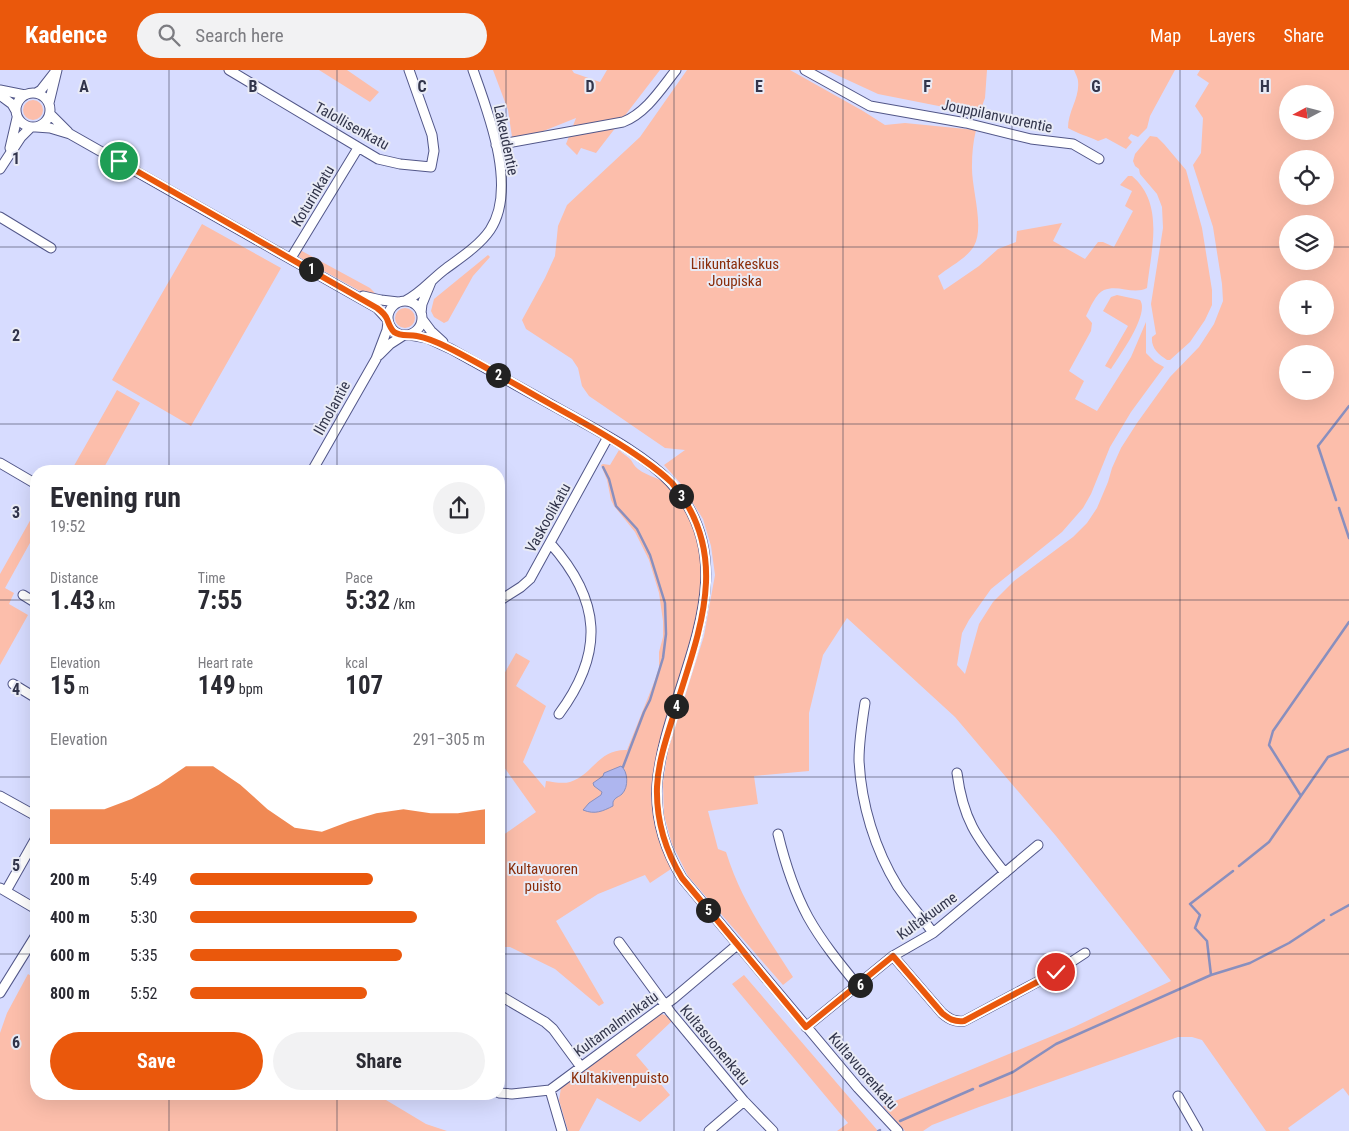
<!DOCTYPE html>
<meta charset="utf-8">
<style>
:root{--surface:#fff;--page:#f2f2f3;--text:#2b2b33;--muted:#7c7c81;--accent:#ea580c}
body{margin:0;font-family:"Roboto Condensed",sans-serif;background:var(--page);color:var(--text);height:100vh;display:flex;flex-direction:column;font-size:19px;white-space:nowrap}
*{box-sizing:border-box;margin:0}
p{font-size:16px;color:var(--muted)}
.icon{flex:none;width:28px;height:28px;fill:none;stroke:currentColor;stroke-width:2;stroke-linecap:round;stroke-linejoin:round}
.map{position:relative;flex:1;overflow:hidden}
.side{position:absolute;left:30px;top:395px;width:475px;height:635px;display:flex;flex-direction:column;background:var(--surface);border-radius:20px;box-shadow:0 5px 20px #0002}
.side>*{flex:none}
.needle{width:32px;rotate:263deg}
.tools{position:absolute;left:1279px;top:15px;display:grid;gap:10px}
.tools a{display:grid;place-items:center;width:55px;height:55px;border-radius:50%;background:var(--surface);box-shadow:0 5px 20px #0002;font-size:25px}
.pin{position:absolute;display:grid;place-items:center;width:42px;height:42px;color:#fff;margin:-21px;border:2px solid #fff;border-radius:50%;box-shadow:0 1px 5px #0007}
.km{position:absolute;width:25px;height:25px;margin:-12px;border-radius:50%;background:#222;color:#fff;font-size:14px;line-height:25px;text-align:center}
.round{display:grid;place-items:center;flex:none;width:52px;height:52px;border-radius:26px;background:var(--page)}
.overview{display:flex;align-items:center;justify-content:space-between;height:85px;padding:0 20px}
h1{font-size:28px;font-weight:700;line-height:38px}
.metrics{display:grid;grid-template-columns:repeat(3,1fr);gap:8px;height:85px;padding:5px 20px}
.metrics div{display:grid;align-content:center}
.metrics b{font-size:25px;font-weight:700}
.metrics small{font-size:14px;font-weight:400}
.metrics p{font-size:14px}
.chart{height:140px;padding:10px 20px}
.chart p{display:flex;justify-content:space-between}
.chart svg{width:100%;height:90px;margin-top:5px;fill:var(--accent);opacity:.7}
.cta{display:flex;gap:10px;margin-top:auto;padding:10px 20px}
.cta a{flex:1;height:58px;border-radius:30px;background:var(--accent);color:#fff;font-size:20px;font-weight:700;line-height:58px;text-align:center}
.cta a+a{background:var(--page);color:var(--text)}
ul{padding:0 20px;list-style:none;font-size:16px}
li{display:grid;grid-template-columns:80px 60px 1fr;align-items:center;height:38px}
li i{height:12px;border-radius:6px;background:var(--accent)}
header{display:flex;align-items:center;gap:30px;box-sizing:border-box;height:70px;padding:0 25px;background:var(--accent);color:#fff}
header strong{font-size:24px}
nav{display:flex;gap:28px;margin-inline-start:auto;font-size:18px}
.search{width:350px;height:45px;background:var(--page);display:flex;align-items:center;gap:12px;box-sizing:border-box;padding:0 18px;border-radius:28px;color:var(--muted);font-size:19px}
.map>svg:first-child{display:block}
.green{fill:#fcbeab;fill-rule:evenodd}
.water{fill:#aeb6ef;stroke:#898fbe}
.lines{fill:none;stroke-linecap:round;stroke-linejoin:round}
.stream{stroke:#898fbe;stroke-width:2.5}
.minor-casing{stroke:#525789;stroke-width:11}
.minor{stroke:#fff;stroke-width:9}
.route-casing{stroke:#fff;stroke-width:10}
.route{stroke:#ea580c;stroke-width:6}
.grid{fill:none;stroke:#32354b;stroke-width:1;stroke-opacity:0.55}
.labels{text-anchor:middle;stroke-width:4;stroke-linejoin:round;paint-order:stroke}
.street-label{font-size:15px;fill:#32354b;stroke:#e9ebf6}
.park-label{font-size:15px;fill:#8a2d0a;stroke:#e9ebf6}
.grid-label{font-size:16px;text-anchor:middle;font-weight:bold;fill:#32354b;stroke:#e9ebf6;stroke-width:4;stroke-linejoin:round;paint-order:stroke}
</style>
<header>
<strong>Kadence</strong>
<div class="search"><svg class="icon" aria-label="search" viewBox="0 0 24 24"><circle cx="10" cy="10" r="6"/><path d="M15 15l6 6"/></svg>Search here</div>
<nav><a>Map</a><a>Layers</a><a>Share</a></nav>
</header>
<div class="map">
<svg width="1349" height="1061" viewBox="0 0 1349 1061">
<rect width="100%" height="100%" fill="#d7dcff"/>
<path class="green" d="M319 0H347L379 22 370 32Z
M493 0H572L574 3 600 12 607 0H660L596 83 581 78 577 85 566 74 576 48 541 62 512 67 508 40Z
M687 0H790L863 41 885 55 905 53 976 60C973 72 972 84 972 95 971 118 985 156 974 176 966 189 949 197 938 206L944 220 979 196 998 179 1016 172 1017 161 1062 153 1053 171 1085 189 1098 172H1103L1114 177 1133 141 1125 136 1132 121 1120 115 1128 106H1132C1165 134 1151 180 1147 218 1133 225 1118 214 1104 220 1096 223 1090 238 1086 246L1092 253 1091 261 1069 301 1084 311 1075 329 1097 341 1131 287 1146 252V283L1155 292 1164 297 1131 342 1110 377 1091 424 1083 438 1062 462 991 519 969 550 962 563 957 595 965 604 979 554 993 532 1014 511 1073 467 1087 453 1097 438 1108 412 1112 398 1121 378 1137 353 1170 307 1199 277 1214 254 1223 231 1222 214 1213 157 1193 95 1201 83 1203 48 1195 36 1209 13 1197 5 1200 0H1349V1026L1343 1018 1288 1058 1290 1061H1266L1202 970 1192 967H1178L979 1037 932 1055 923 1061H905L883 1036 1074 957 1171 911 1056 766 955 647 847 548 823 585 809 643V701L754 706 758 734 708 741 718 779 726 782C741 830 766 865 793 907L783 915 688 806 672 774 664 745 663 713 668 680 704 566 715 505 711 476 703 449 681 414 664 395 685 380 665 378 589 326 582 316 578 298 572 289 526 259 522 250 545 208 555 186 558 156 567 135 640 67ZM1288 24H1325V61H1288ZM1288 89H1325V126H1288ZM1288 154H1325V191H1288ZM1288 219H1325V256H1288ZM1288 284H1325V321H1288Z
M826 0H987L985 28 979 44 878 24Z
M1074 0H1175L1150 46 1147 58 1138 67 1131 64 1128 68 1132 72 1126 79 1106 68 1098 71C1088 66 1078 64 1068 58 1068 41 1080 28 1078 11 1078 8 1075 3 1074 0Z
M23 40a10 10 0 1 1 20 0a10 10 0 1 1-20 0Z
M1150 66 1157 67 1164 74 1186 100 1202 158 1212 220V235L1205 250 1190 272 1170 290H1167C1158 284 1151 278 1152 267L1156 264 1151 234 1163 158 1162 137 1157 124 1140 104 1139 99 1135 96 1133 91 1135 84Z
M202 154 281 198 191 356 112 310Z
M300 180 370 218 378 226 358 220 299 187Z
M488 185 490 187 473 206 448 251 444 253 434 247 431 241 434 229Z
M1117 225 1140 230C1150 244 1119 286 1111 299L1105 296 1128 256 1103 241 1111 227Z
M395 248a10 10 0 1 1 20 0a10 10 0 1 1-20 0Z
M117 320 140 333 102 401H71Z
M619 380C623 384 627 386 631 390 633 393 634 396 638 399 648 407 661 407 670 418 746 509 663 613 652 711 649 742 657 772 671 799L650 813 645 805 598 824 556 851 604 933 599 936 555 899 510 877H499V768L536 742 499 690V613L516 583 530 591 516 616 546 636 523 692 545 718 546 711C553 712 563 714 570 712 594 704 598 679 627 680L655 610 659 598V582L663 567V551L659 523 649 490 635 462 614 436 611 430 607 410 601 395 603 394 610 395Z
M36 440V462L5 518 14 523 9 534 28 545 0 595V504Z
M28 904 36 909V1024H376L426 1054 447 1061H0V963L7 943Z
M744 905 878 1061H837L848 1053 732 914Z
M661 944 665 945 672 951 636 985 670 1025 640 1052 597 1028 579 1061H568L559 1030 561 1018Z"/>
<path class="water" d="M621 696C628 701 629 717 622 724 619 727 615 727 613 732V736C603 741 595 745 583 740L589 733 601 725 602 722 594 716 593 713 603 706 604 703Z"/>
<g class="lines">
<path class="stream" d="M603 397 609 409 616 436 637 459 650 485 665 533 666 564 663 588 650 630 644 642 623 697
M1336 430 1318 376 1349 336
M1339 438 1349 468
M1301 726 1269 675 1273 661 1349 552
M1239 796 1269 772 1328 687 1349 679
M1331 845 1349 835
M1211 905 1207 871 1195 858 1200 845 1190 834 1233 801
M980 1016 1013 1002 1056 974 1211 905 1250 893 1289 873 1324 850
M900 1051 973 1019
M878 1061 880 1060"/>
<defs>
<path id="minor" d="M229 0 378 89 400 94 431 97 434 81 432 65 409 0
M805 0 870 36 966 53 1031 69 1073 74 1099 89
M0 20 25 25
M16 40a17 17 0 1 1 34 0a17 17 0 1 1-34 0Z
M36 23 41 20 55 2
M0 25 12 34 16 41
M49 33 57 0
M50 44 68 62
M36 57 50 58 70 64 377 238 387 249
M496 75 623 52C646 43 661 19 676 0
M10 78 17 48
M0 99 21 67 31 57
M0 147 51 178
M291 188 358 78
M363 226 381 230 398 232
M388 248a17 17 0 1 1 34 0a17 17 0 1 1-34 0Z
M405 231C420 224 431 210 444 200 460 188 479 176 490 160 518 118 488 42 473 0
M421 243 422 234 431 212
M422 249 431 261 443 272
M410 265 427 268 451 279C490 301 530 323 570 345 602 363 645 385 670 412 754 503 665 615 657 715 655 748 665 780 682 808L858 1018 898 1061
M379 285 390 274 404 265
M0 393 36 414
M312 401 376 289 387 260 388 252
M550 473C601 530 605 582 559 644
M23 525 36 533
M499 531 521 517 530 509 608 367
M13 614 36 628
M865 633C862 652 859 671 859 690 861 734 875 780 898 817 909 833 922 847 933 863
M957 703C963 749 976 767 1005 803
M0 726 36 746
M778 764C785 793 794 821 808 847 822 872 840 894 858 916
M0 818 36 839
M6 821 36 768
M619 872 671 943 744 1031 773 1061
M893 886 942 943C949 949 954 952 964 951L1056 902 1085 883
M0 923 36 865
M499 925 545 952 553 959 581 997
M806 957 893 886 933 863 1038 775
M550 1020 562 1061
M499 1023 512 1024 550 1020 673 929 737 875
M1178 1026 1198 1061
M709 1061 744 1031"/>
</defs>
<use href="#minor" class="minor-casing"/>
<use href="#minor" class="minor"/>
</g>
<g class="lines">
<defs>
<path id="route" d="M119 91 377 238C381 241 385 244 387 249 389 254 390 258 394 262 401 267 409 264 417 266 428 268 439 273 449 278 483 295 516 315 550 334 581 351 613 368 642 389 652 396 663 404 672 413 735 488 696 568 672 650 665 672 658 694 657 717 656 750 665 780 682 808L806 957 893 886 942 943C949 949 954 952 964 951L1056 902"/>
</defs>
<use href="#route" class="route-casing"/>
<use href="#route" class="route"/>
</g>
<path class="grid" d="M169 0V401M337 0V401M506 0V1061M674 0V1061M843 0V1061M1012 0V1061M1180 0V1061M0 177H1288M1325 177H1349M0 354H1349M0 530H36M499 530H1349M0 707H36M499 707H1349M0 884H36M499 884H1349M169 1024V1061M337 1024V1061"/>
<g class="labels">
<g class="street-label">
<text transform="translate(997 46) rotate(12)" y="5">Jouppilanvuorentie</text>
<text transform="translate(352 56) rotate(29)" y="5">Talollisenkatu</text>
<text transform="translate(506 70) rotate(78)" y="5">Lakeudentie</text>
<text transform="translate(313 126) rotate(-59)" y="5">Koturinkatu</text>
<text transform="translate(332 338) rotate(-61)" y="5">Ilmolantie</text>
<text transform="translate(548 448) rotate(-61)" y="5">Vaskoolikatu</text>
<text transform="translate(927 846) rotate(-36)" y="5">Kultakuume</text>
<text transform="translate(616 954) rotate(-36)" y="5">Kultamalminkatu</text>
<text transform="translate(715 975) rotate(50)" y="5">Kultasuonenkatu</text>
<text transform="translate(863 1001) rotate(49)" y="5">Kultavuorenkatu</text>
</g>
<g class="park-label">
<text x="735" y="199">Liikuntakeskus<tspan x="735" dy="17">Joupiska</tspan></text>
<text x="543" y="804">Kultavuoren<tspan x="543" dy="17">puisto</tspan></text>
<text x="620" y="1013">Kultakivenpuisto</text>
</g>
</g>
<g class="grid-label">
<text x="84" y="22">A</text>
<text x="253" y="22">B</text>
<text x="422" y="22">C</text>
<text x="590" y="22">D</text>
<text x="759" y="22">E</text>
<text x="927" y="22">F</text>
<text x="1096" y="22">G</text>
<text x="1265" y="22">H</text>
<text x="16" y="94">1</text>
<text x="16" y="271">2</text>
<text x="16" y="448">3</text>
<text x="16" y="625">4</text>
<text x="16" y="801">5</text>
<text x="16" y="978">6</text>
</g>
</svg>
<div class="tools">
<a><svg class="needle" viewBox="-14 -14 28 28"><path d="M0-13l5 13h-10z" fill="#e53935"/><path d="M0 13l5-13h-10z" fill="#7c7c81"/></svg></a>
<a><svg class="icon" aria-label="locate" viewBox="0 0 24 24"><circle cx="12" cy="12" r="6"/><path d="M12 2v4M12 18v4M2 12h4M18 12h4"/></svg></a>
<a><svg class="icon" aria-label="layers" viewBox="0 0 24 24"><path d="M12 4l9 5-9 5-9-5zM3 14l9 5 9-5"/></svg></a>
<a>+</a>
<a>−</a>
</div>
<div class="pin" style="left:119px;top:91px;background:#1e9e55"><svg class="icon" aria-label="arrive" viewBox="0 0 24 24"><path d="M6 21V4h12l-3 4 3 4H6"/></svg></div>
<div class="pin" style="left:1056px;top:902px;background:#d93025"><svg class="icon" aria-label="check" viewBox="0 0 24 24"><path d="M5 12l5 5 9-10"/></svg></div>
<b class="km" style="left:311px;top:199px">1</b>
<b class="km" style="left:498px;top:305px">2</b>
<b class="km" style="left:681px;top:426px">3</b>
<b class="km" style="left:676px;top:636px">4</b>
<b class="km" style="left:708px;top:840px">5</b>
<b class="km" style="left:860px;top:915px">6</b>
<section class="side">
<div class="overview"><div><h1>Evening run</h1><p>19:52</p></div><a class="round"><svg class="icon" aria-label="share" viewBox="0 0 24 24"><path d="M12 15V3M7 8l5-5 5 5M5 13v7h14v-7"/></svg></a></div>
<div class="metrics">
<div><p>Distance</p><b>1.43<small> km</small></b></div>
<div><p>Time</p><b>7:55</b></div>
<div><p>Pace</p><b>5:32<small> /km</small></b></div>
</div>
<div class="metrics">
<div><p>Elevation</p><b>15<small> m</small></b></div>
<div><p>Heart rate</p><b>149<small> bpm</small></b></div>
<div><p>kcal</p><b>107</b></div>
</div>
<div class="chart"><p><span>Elevation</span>291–305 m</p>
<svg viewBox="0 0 160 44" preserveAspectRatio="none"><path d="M0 44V27L10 27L20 27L30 22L40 15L50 6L60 6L70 15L80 27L90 36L100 38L110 33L120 29L130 27L140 29L150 29L160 27V44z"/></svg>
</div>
<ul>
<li><b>200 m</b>5:49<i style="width:62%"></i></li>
<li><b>400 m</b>5:30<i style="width:77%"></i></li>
<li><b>600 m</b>5:35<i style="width:72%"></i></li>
<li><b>800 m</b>5:52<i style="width:60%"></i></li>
</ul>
<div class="cta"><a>Save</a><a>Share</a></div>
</section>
</div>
